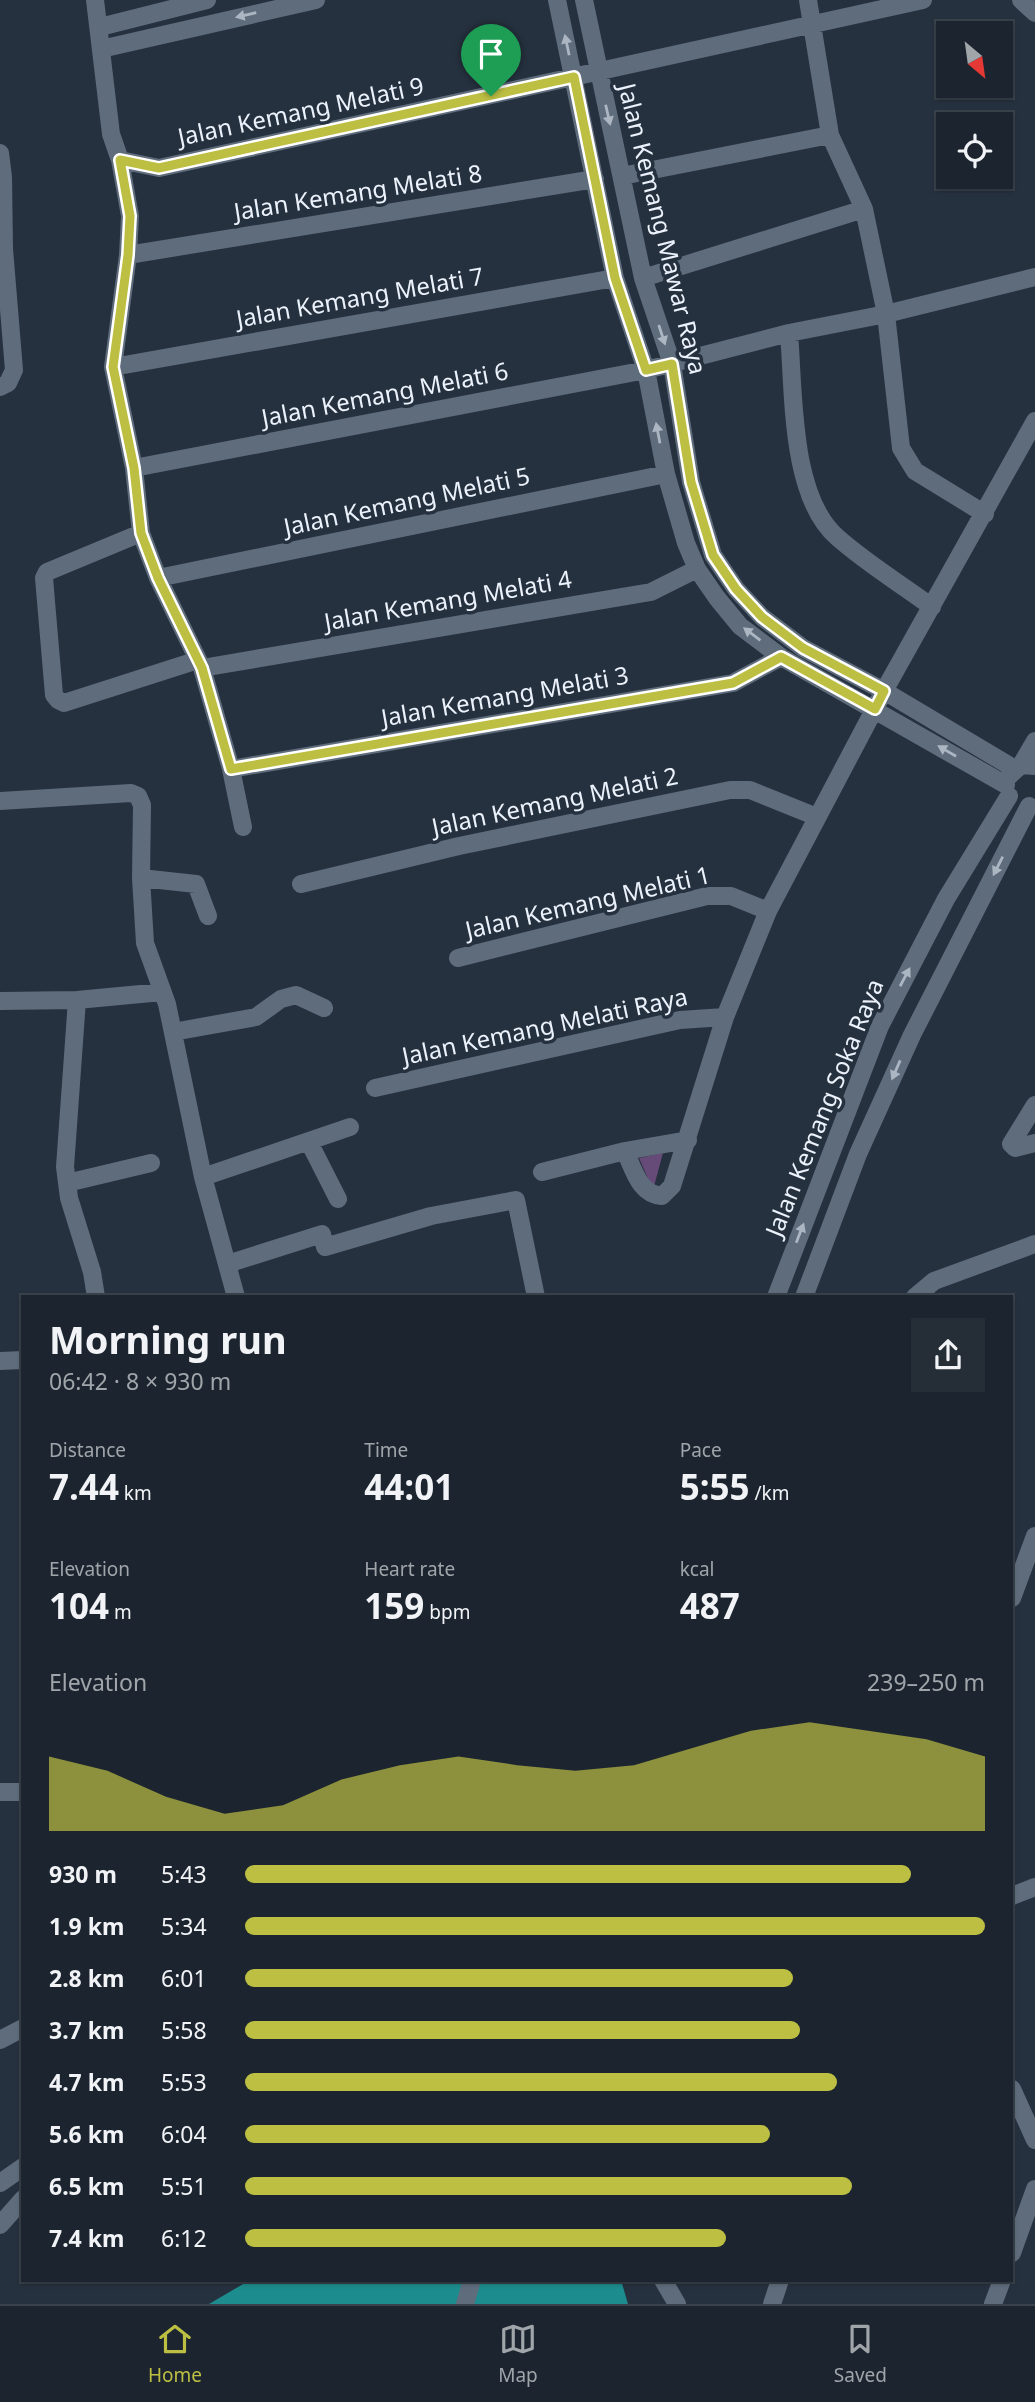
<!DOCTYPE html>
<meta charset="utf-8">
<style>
:root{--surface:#1c252f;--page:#252d37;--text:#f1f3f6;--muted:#a0a5aa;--line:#3a424b;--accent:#bdbf43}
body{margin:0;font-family:"Noto Sans",sans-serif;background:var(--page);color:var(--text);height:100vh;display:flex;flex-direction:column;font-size:26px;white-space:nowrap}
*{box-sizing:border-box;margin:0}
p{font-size:23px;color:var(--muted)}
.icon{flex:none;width:38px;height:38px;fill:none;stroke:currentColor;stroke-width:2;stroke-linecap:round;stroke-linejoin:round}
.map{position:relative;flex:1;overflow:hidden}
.panel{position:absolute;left:21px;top:1295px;width:992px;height:987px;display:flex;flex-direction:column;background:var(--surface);border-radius:0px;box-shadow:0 2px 5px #0004,0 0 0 2px var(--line)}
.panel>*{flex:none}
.needle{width:46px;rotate:151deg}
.buttons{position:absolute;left:936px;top:21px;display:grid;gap:14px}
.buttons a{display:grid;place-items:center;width:77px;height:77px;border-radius:0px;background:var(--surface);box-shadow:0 2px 5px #0004,0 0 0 2px var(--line);font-size:35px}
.pin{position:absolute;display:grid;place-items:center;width:60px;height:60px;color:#fff;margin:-72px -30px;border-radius:50% 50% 50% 0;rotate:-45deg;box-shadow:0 0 7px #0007}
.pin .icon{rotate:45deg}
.round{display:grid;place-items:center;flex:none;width:74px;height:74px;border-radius:0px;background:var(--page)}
.overview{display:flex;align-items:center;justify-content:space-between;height:119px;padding:0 28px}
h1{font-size:38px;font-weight:700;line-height:52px}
.stats{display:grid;grid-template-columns:repeat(3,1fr);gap:10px;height:119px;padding:7px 28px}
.stats div{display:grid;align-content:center}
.stats b{font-size:35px;font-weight:700}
.stats small{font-size:19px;font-weight:400}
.stats p{font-size:19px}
.chart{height:196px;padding:14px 28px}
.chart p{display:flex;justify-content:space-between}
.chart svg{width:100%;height:126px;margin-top:7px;fill:var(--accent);opacity:.7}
ul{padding:0 28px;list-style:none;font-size:23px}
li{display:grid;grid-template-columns:112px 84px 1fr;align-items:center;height:52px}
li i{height:18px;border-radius:9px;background:var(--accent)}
.menu{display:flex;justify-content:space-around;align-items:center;height:98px;border-top:2px solid var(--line);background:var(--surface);font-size:19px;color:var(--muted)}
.menu a{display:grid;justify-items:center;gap:4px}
.menu .active{color:var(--accent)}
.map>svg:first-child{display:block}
.green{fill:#664a77}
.water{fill:#1d8c8e}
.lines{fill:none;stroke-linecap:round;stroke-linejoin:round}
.minor{stroke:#5f6c7c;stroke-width:18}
.oneway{fill:#acb6c2}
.route-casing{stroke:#fff;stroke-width:14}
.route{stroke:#bdbf43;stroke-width:9}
.labels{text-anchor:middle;stroke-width:7;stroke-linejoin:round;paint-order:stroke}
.street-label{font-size:24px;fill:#ebf2fc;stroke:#26313f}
</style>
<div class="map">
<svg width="1035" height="2304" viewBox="0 0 1035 2304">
<rect width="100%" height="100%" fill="#26313f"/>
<path class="green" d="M663 1153 653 1190 639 1158Z"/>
<path class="water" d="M250 2280H621L628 2304H209Z"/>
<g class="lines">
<path class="minor" d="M95 0 111 134 120 160 130 216 128 255 113 367 134 468 141 533 158 578 202 668 231 769 243 827
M557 0 615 278 646 370 666 474 686 543 697 569 717 598 740 626 781 657 1006 785
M584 0 643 278 672 364 691 482 713 555 736 589 762 617 803 648 884 691 1015 769
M808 0 830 135 864 209 886 314 901 448 915 471 985 514
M1021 0 1035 13
M100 27 207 0
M101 49 316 0
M0 153 3 177 4 249 14 370 8 383 0 387
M120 160 159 168 923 0
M622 176 830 135
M128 255 595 179
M643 278 864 209
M789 333C794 392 790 496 837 537 866 563 901 584 932 607
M113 367 615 278
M134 468 646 370 789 333 886 314 1035 277
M141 533 47 572 44 578 54 695 58 700 64 703 198 660
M158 578 666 474
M202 668 651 592 697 569
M1021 765 1035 741
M231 769 733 683 781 657
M1009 776 1021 765 1035 766
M0 801 131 793 138 796 142 805 141 878 145 943 167 1004 203 1177 236 1297
M141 878 196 884 208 916
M301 884 459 846 730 790H750L817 817
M458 958 707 896H731L768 911
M77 1000 65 1167 69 1198 92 1272 96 1297
M0 1001 77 1000 162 992
M173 1032 256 1017 281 999 296 995 324 1008
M375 1088 680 1020 725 1017
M1035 1105 1011 1144 1015 1148 1035 1143
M309 1142 338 1199
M625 1151C634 1170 639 1194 662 1196L672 1186 725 1017 768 911 884 691 1035 421
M542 1172 625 1151 688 1140
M203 1177 350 1127
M67 1183 151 1163
M227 1264 322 1234 325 1247 431 1216 516 1200 536 1297
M776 1297 880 1026 946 899 1009 796
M804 1297 858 1154 912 1035 1029 806
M915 1297 934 1281 1035 1244
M0 1361 23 1360
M1012 1598 1035 1536
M0 1792H23
M1012 1896 1035 1887
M0 2040 23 2028
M1012 2089 1035 2140
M0 2183 23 2167
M0 2225 23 2199
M1012 2253 1035 2189
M663 2280 677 2304
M465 2304 472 2280
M772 2304 780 2280
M993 2304 1002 2280"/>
</g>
<defs><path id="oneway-solid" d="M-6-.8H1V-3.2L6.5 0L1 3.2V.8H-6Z" transform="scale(1.75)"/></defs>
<g class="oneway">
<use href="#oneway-solid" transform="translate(246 15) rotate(167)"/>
<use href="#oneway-solid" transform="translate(567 45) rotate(-102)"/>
<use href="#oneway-solid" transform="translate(608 115) rotate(77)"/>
<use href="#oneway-solid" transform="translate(662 335) rotate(72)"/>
<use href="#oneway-solid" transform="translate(658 433) rotate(-101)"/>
<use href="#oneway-solid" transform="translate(752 634) rotate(-143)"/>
<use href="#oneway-solid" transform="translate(947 751) rotate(-150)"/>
<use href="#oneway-solid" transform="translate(998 866) rotate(117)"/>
<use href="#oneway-solid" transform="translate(905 977) rotate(-62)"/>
<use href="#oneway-solid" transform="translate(896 1070) rotate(114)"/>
<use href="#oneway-solid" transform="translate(800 1233) rotate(-69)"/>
</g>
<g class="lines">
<defs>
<path id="route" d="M574 77 615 278 646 370 672 364 691 482 713 555 736 589 762 617 803 648 884 691 875 709 781 657 733 683 231 769 202 668 158 578 141 533 134 468 113 367 128 255 130 216 120 160 159 168Z"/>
</defs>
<use href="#route" class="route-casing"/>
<use href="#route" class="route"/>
</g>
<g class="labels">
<g class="street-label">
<text transform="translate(301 112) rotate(-12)" y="8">Jalan Kemang Melati 9</text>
<text transform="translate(358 193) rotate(-9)" y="8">Jalan Kemang Melati 8</text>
<text transform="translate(662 229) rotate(76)" y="8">Jalan Kemang Mawar Raya</text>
<text transform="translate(360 298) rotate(-10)" y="8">Jalan Kemang Melati 7</text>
<text transform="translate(385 395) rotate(-11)" y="8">Jalan Kemang Melati 6</text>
<text transform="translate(407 502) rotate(-12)" y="8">Jalan Kemang Melati 5</text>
<text transform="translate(448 601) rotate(-10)" y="8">Jalan Kemang Melati 4</text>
<text transform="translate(505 697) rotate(-10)" y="8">Jalan Kemang Melati 3</text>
<text transform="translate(555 802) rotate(-12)" y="8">Jalan Kemang Melati 2</text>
<text transform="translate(588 903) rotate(-13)" y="8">Jalan Kemang Melati 1</text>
<text transform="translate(545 1027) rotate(-12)" y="8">Jalan Kemang Melati Raya</text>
<text transform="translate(825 1108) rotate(-68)" y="8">Jalan Kemang Soka Raya</text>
</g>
</g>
</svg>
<div class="buttons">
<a><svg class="needle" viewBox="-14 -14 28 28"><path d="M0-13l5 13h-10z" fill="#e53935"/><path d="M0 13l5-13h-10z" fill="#a0a5aa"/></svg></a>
<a><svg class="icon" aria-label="locate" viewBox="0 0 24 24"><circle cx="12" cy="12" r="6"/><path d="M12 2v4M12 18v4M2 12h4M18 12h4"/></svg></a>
</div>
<div class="pin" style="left:491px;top:96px;background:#1e9e55"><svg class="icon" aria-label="arrive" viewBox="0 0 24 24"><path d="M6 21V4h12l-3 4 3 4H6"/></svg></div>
<section class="panel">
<div class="overview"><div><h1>Morning run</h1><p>06:42 · 8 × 930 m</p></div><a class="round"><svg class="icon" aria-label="share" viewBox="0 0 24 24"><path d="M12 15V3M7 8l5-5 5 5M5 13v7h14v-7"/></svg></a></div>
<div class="stats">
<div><p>Distance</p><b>7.44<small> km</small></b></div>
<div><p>Time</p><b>44:01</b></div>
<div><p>Pace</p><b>5:55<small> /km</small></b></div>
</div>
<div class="stats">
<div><p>Elevation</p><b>104<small> m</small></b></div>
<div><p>Heart rate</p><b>159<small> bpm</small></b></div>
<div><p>kcal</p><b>487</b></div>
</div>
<div class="chart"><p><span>Elevation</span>239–250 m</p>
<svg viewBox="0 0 160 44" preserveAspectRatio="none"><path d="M0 44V18L10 23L20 32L30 38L40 35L50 26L60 21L70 18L80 21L90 23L100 21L110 15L120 9L130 6L140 9L150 12L160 18V44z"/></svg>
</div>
<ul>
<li><b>930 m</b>5:43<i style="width:90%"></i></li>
<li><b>1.9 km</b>5:34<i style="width:100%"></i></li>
<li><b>2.8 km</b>6:01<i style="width:74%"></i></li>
<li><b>3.7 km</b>5:58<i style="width:75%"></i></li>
<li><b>4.7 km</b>5:53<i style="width:80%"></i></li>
<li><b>5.6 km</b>6:04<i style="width:71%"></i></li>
<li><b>6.5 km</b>5:51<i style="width:82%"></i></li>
<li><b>7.4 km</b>6:12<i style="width:65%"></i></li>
</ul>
</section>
</div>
<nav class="menu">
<a class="active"><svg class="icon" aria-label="home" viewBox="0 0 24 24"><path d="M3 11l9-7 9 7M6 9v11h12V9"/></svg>Home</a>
<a><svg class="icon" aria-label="map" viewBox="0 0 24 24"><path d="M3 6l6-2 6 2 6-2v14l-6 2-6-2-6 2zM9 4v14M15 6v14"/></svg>Map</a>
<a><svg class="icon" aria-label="saved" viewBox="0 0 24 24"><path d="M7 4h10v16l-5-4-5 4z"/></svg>Saved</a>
</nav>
